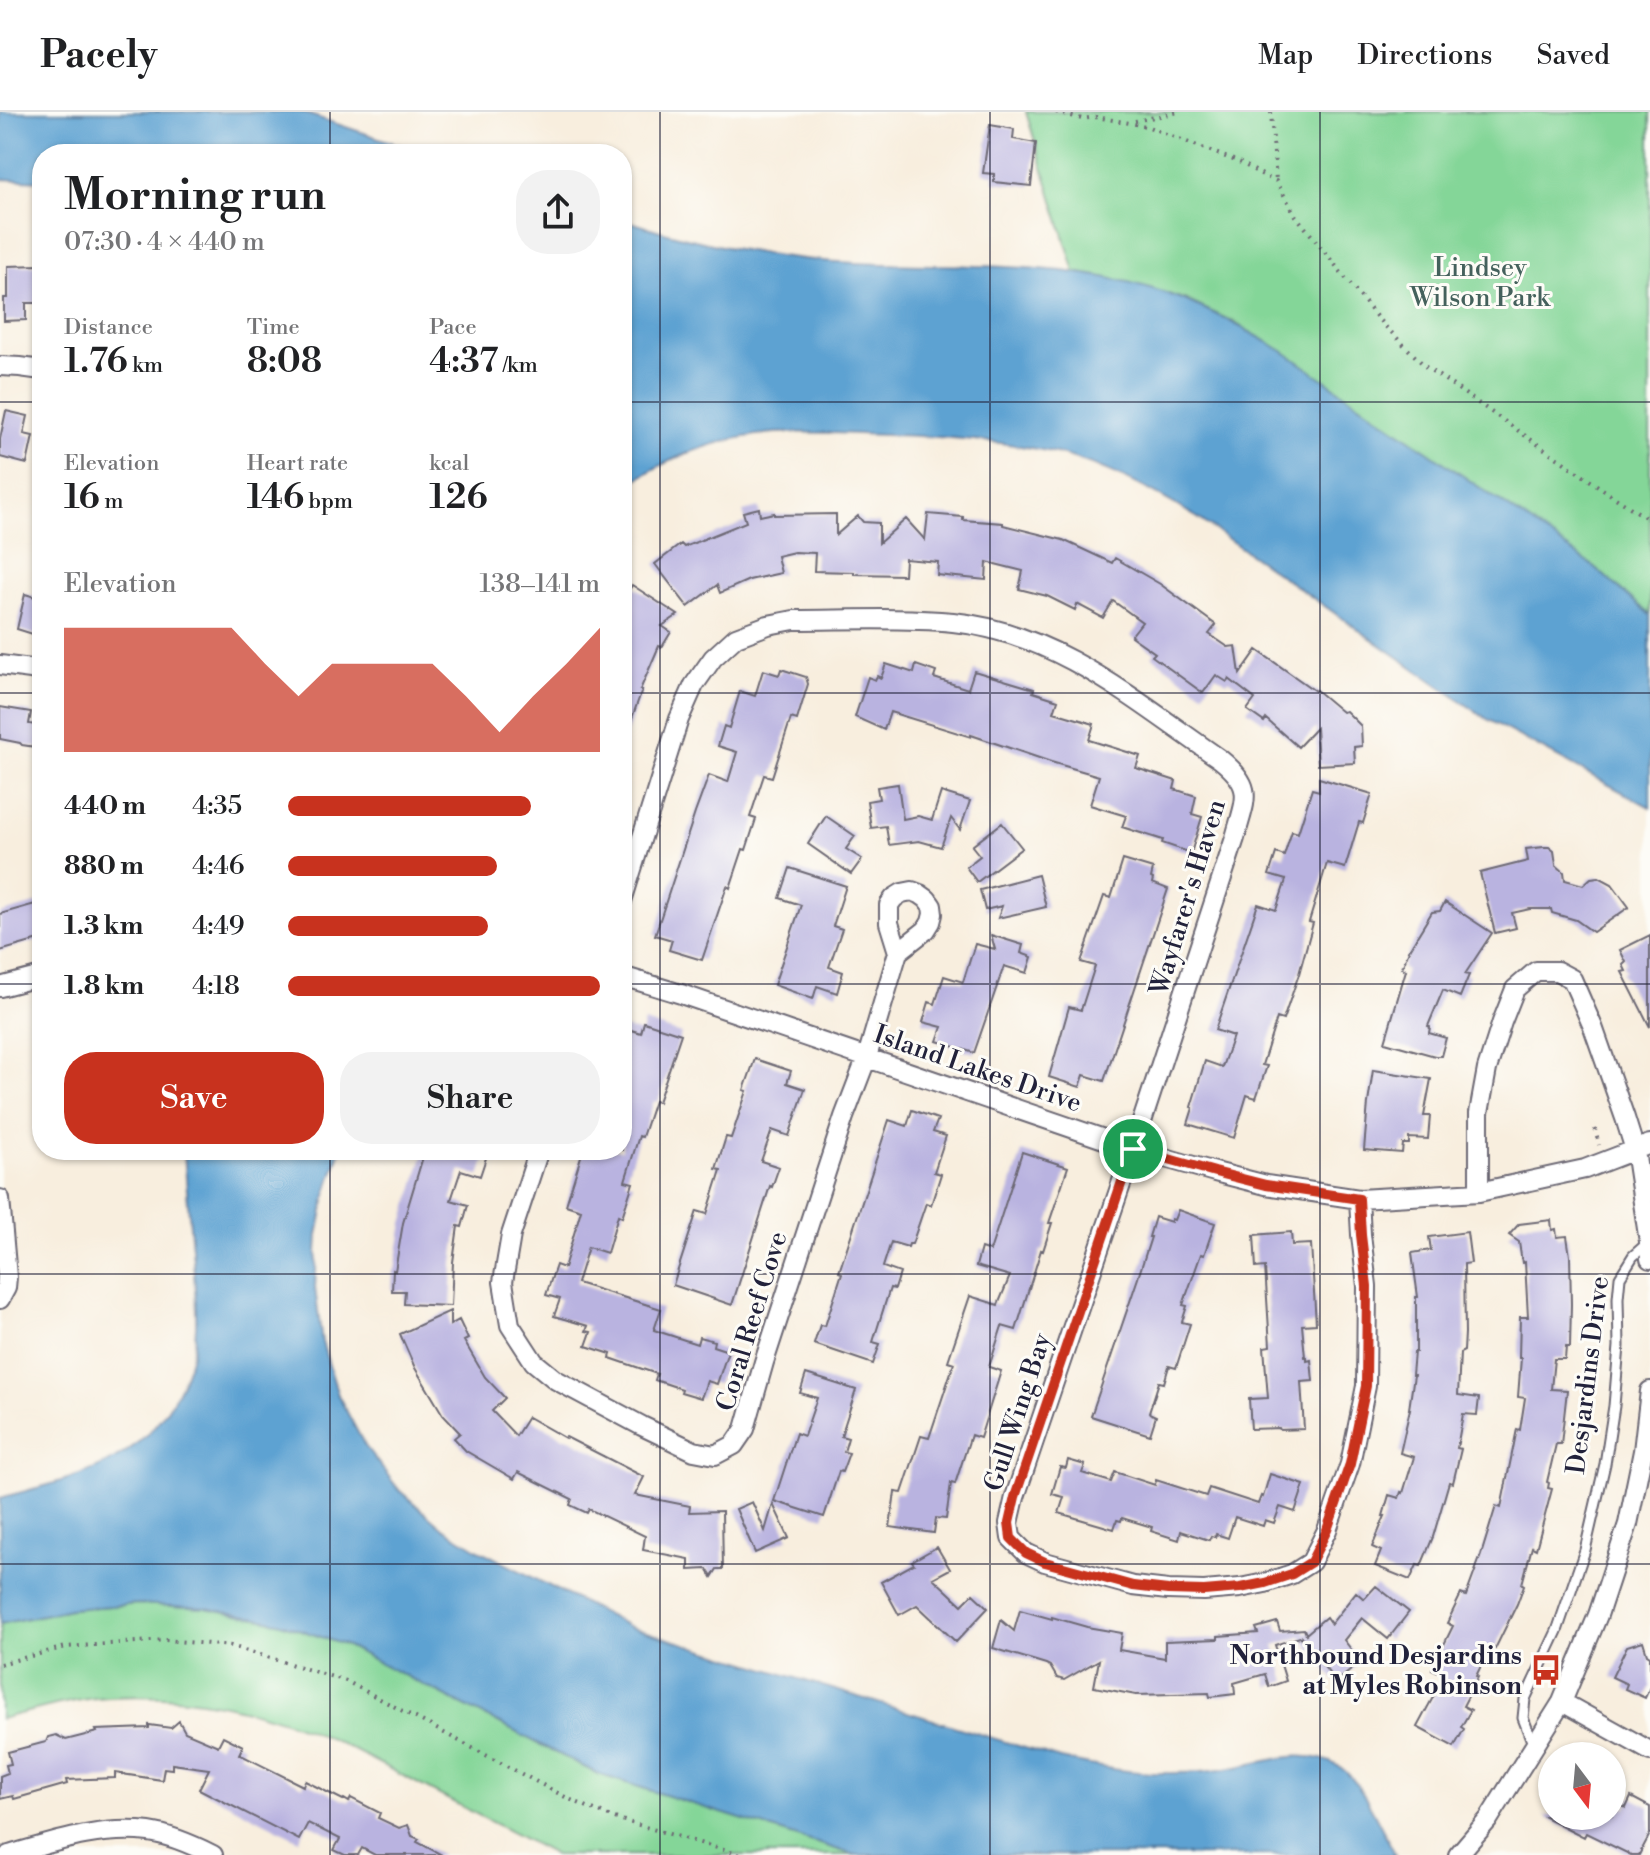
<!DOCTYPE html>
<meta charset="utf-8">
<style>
:root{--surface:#fff;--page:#f2f2f2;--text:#202124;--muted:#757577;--line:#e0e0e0;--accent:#c8321e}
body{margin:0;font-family:"Libre Bodoni",serif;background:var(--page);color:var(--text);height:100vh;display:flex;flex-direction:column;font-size:30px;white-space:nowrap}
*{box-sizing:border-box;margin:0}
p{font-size:26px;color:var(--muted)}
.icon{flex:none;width:44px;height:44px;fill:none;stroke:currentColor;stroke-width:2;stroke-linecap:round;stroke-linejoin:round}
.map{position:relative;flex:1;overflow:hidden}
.details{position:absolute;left:32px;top:32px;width:600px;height:1016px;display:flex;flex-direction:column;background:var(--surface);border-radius:32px;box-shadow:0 2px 6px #0004}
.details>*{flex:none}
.needle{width:52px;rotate:164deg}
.fabs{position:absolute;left:1538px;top:1630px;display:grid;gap:16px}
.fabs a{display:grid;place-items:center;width:88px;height:88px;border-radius:50%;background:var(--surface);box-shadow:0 2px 6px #0004;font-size:40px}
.pin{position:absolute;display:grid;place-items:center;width:68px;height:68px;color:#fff;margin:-34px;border:4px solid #fff;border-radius:50%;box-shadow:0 2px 8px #0007}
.round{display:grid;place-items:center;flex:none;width:84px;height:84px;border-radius:32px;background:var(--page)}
.headline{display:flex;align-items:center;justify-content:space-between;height:136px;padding:0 32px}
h1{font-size:44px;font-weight:600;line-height:60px}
.stats{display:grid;grid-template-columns:repeat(3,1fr);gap:12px;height:136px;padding:8px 32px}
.stats div{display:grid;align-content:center}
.stats b{font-size:34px;font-weight:600}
.stats small{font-size:22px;font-weight:400}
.stats p{font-size:22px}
.chart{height:224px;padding:16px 32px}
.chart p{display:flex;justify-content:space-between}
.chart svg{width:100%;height:144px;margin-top:8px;fill:var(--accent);opacity:.7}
.primary-button{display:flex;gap:16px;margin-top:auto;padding:16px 32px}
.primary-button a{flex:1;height:92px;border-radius:32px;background:var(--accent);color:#fff;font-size:32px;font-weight:600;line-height:92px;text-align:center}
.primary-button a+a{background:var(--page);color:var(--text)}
ul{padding:0 32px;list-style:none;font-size:26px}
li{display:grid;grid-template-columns:128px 96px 1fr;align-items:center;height:60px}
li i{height:20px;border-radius:10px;background:var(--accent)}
header{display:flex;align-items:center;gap:48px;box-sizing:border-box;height:112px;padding:0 40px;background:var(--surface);border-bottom:2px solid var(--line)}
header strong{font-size:38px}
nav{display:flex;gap:44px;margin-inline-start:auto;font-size:28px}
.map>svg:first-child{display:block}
.green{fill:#84d698;stroke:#537c6a;stroke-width:2}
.water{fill:#5da2d2;stroke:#406286;stroke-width:2}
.building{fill:#b9b3e0}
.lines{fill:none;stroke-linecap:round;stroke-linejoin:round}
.service-casing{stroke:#6d6974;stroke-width:13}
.minor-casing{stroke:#6d6974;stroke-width:22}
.path{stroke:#6d6974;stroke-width:4;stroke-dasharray:2 6;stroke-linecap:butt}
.service{stroke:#fff;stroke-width:9}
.minor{stroke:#fff;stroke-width:18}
.route-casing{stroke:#fff;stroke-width:16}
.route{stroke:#c8321e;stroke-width:10}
.grid{fill:none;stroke:#22223b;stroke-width:2;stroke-opacity:0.55}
.labels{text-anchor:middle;stroke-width:6;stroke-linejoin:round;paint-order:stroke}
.park-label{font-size:26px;fill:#44615c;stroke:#fdfcf7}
.street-label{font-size:26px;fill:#22223b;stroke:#fdfcf7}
.poi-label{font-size:26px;font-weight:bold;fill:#22223b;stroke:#fdfcf7;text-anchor:end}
</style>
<header>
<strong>Pacely</strong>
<nav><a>Map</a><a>Directions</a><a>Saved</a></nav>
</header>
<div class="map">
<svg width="1650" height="1743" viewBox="0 0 1650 1743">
<rect width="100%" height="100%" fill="#fdfcf7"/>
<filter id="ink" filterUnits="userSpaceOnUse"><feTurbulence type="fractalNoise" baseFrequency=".0125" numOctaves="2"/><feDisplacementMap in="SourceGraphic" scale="16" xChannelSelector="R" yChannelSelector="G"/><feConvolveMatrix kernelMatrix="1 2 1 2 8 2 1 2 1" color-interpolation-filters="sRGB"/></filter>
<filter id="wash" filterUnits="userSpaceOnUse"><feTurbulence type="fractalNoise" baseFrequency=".006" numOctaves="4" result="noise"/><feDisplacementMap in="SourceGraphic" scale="32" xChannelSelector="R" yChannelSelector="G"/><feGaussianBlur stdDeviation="1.8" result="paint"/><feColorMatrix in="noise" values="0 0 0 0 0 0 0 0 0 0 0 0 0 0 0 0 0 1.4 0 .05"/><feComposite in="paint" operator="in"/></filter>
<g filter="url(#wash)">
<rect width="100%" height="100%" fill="#f8eede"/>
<path class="green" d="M1026 0H1650V503L1593 454 1234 210 1184 187 1129 171 1075 160Z
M139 1492 206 1496 278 1510 347 1534 598 1662 855 1743H555L338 1630C264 1597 191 1580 109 1585 72 1587 36 1598 0 1607V1512L70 1497Z"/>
<path class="water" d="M0 0H301L427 42H42V69L0 67Z
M622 107C687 129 756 143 824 149 925 157 1028 147 1128 170 1184 183 1234 210 1283 239L1593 454 1650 503V695L1487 607 1198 406C1155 380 1109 355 1060 342 1002 328 944 324 885 323 848 322 811 319 775 321 721 325 666 345 622 377Z
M184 1038H341L327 1079 318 1123 315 1176 322 1230 338 1283 365 1334 400 1379 443 1416 479 1438 630 1515 1061 1647C1097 1655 1133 1662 1171 1661 1190 1661 1212 1660 1232 1656 1267 1650 1307 1634 1340 1655 1362 1670 1382 1719 1396 1743H855L598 1662 347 1534 278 1510 206 1496 139 1492 70 1497 0 1512V1386C38 1375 81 1367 116 1346 161 1320 193 1267 196 1215 197 1189 194 1162 192 1136 189 1103 186 1071 184 1038Z"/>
<g id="blocks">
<path class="building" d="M990 13 1014 17 1013 27 1036 31 1031 74 994 70V62L983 61Z
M40 153V191H26V208L4 209V186H8V154Z
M6 299 28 304 24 322 33 324 27 352 0 345V327Z
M759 396 760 404 774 401V403L836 402V423L858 404 863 410 879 411V431L906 407 925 428 928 402 963 405V408L1003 411V413L1063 428 1112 451 1115 446 1160 472 1216 513 1209 522 1228 535 1236 534 1240 562 1257 538 1315 579 1316 578 1342 600 1346 599 1361 614 1362 634 1354 635 1355 651 1318 653 1316 616 1298 635 1266 607 1264 610 1247 598 1255 587 1229 567 1227 570 1216 563 1203 581 1152 544 1155 541 1131 524 1142 510 1113 489 1103 506 1077 492 1075 498 1047 484 1019 477 1023 459 987 450 986 468 937 463 938 450 905 447 904 463 854 462V460L814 459 815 441 794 440 777 444 781 461 749 468 720 481 717 473 688 495 655 452 681 432 684 435 746 410 743 400Z
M632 473 678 503 662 514 671 520 662 535 659 534 640 578H642L624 628H622V476L628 480Z
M25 482 42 487V525L17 517Z
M886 552 914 561 916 553 936 560 934 566 968 577 974 559 1034 577 1033 580 1058 588 1054 600 1094 612 1089 628 1140 644 1136 656 1176 669 1174 677 1196 684 1192 702 1202 705 1191 741 1162 731 1163 728 1122 715 1126 704 1090 693 1099 664 1051 650 971 623V625L890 600 884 618 855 605 868 565 875 568 877 564 881 566Z
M781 557 806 565 808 572 797 608 791 606 772 665 764 663 750 705 756 707 746 738 743 737 730 776 727 774 702 848 669 838 672 828 655 823 695 701 709 663 728 670 737 640 718 634 724 614 729 616 740 579 755 584 763 558 779 563Z
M0 595 31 600 29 612 42 614V636L22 633 20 631 0 627Z
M1319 666 1372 682 1363 711 1359 710 1345 756 1327 751 1309 810 1313 811 1299 862 1283 908 1277 906 1262 953 1267 954 1256 986 1247 983 1234 1026 1188 1012 1193 996 1191 995 1205 949 1222 955 1233 924 1215 918 1258 792 1276 798 1286 768 1269 763 1276 741 1284 744 1292 719 1298 721 1312 677 1319 679Z
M898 672 903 707 918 704 932 708 941 680 970 689 960 718 951 706 941 735 919 729 889 733 886 714 871 716 867 689 879 687 877 675Z
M826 704 855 724 846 737 862 747 851 762 808 732Z
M1002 711 1022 736 977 770 966 755 980 744 972 734Z
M1544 735H1549L1554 739 1556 753 1564 760 1565 768 1583 773 1591 766 1599 765 1612 772 1629 795 1593 820 1576 808 1552 801 1551 797H1530L1512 801 1516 816 1495 821 1480 761 1528 749 1526 737Z
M1123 748 1153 757 1151 766 1153 767 1152 771 1168 777 1104 969 1084 963 1080 975 1049 965 1069 895 1081 898 1095 854 1081 850 1104 784 1111 786Z
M790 756 846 774 833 814 842 817 829 855 843 860 837 881 817 874 813 887 774 873 801 793 780 786Z
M1038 763 1046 795 998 806 1002 794 985 798 980 778Z
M42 790V827L0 839V802Z
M1445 790 1492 821 1465 862 1469 863 1460 885 1443 878 1428 914 1430 915 1429 921 1446 926 1441 944H1435L1385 930 1406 858 1402 856 1410 836 1432 800 1440 799Z
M991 823 1023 833 1021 841 1032 845 1027 861 1004 854 974 941 937 929 942 915 923 910 929 890 935 892 944 864 963 870 975 832 995 837Z
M1650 823V915L1622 860 1626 859 1623 853 1626 850 1620 838Z
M644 910 681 922 658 990 654 989 642 1025 639 1024 625 1069 633 1071 622 1105 618 1103 607 1141 588 1135 577 1171 661 1197 654 1218 697 1232 699 1225 714 1229 713 1234 728 1239 717 1272 707 1269 701 1286 681 1280 682 1277 655 1268 657 1262 610 1246 611 1242 586 1234 591 1220 586 1219 588 1214 554 1204 560 1187 546 1183 556 1153 564 1156 581 1098 566 1093 583 1038H622V915L641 921Z
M755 947 791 959 787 971 805 977 789 1024 772 1018 761 1049 779 1055 772 1075 770 1074 732 1193 673 1173 697 1099 707 1102 721 1058 716 1057 726 1025 731 1026 747 979 744 978Z
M1373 958 1431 967 1424 1004H1430L1428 1027 1409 1026V1032H1403L1402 1041 1364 1038 1368 991Z
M912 998 938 1007 933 1020 946 1024 934 1060 941 1062 931 1093 926 1091 912 1132H909L908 1135 891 1130 883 1155 900 1161 895 1177 890 1176 873 1230 880 1232 873 1252 814 1232 820 1213 825 1214 842 1161 839 1160 889 1008 907 1014Z
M425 1038H471L487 1043 480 1064 461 1058 451 1088 468 1093 462 1115 458 1114 453 1150 451 1194 404 1192 405 1179H392L393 1158 395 1159 403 1111Z
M1022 1040 1068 1055 1049 1111H1052L1043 1139 1041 1138 1016 1218 1002 1214 989 1255 1001 1259 980 1326 971 1323 955 1372 951 1371 946 1407 936 1406 934 1421 890 1415 895 1380 902 1381 921 1324 929 1326 954 1251 948 1249 970 1184 998 1193 1010 1164 976 1154 981 1136 990 1139Z
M1178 1098 1215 1111 1204 1143 1201 1142 1183 1193 1187 1194 1182 1210 1190 1212 1176 1256 1169 1254 1164 1271 1159 1270 1149 1301 1156 1304 1150 1323 1091 1304 1138 1166 1151 1125H1149L1155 1105 1171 1110V1107L1174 1108Z
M1551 1108 1552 1118 1556 1117 1557 1125 1567 1124 1570 1144 1571 1192 1570 1235H1566L1565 1247H1554L1551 1277 1567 1278 1561 1332H1556L1547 1370 1549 1371 1548 1376 1552 1377 1536 1437 1532 1435 1522 1472 1524 1473 1517 1492 1495 1537 1490 1535 1476 1564 1478 1565 1463 1594 1471 1598 1461 1615 1464 1617 1454 1635 1417 1615 1445 1563 1432 1557 1453 1514 1447 1511 1461 1482 1466 1484 1481 1443 1496 1394 1501 1396 1517 1317 1520 1318 1525 1286 1518 1285 1521 1246H1519L1520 1205H1528L1525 1150 1522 1151 1519 1130 1509 1123 1519 1112Z
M1291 1120 1292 1133 1311 1132 1316 1212 1302 1213 1305 1245H1307V1249L1311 1248 1313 1269 1301 1270 1304 1317 1280 1318 1279 1316 1251 1317 1249 1287 1268 1286 1264 1235 1270 1234 1265 1155 1256 1156 1254 1123Z
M1467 1120 1471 1151 1464 1152 1465 1221 1464 1239 1460 1241 1458 1283 1479 1286 1477 1303 1463 1302 1457 1336 1461 1337 1453 1371 1449 1370 1433 1425 1421 1454 1417 1453 1410 1468 1375 1454 1381 1439 1372 1435 1385 1404H1383L1389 1383 1399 1386 1401 1380 1403 1381 1414 1345 1400 1341 1410 1297H1409L1414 1263H1412L1414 1240H1416V1185H1418L1412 1141 1431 1138 1429 1125Z
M450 1199V1213L459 1208 468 1227 464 1229 485 1265 505 1286 492 1299 516 1324 528 1305 565 1326 566 1325 644 1365 635 1383 690 1394 689 1400 722 1399 723 1457H717L712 1465 707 1457 689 1458V1447L643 1438 645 1424 589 1397 587 1401 570 1393 572 1387 518 1360 514 1367 466 1339 454 1326 460 1321 443 1303 415 1256 400 1222Z
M806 1262 856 1278 841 1324 848 1326 844 1340 849 1341 842 1360 839 1359 824 1405 774 1389 796 1321 804 1324 817 1286 800 1281Z
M1068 1348 1085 1353 1082 1361 1111 1370 1115 1360 1155 1373 1156 1368 1206 1384 1209 1376 1258 1392 1261 1384 1263 1385 1270 1362 1304 1373 1295 1400 1280 1395 1274 1411 1265 1408 1263 1414 1235 1405 1228 1426 1216 1422 1215 1425 1211 1424 1209 1428 1181 1419 1179 1428 1151 1419 1152 1415 1122 1406 1121 1409 1117 1408 1114 1417 1059 1401 1064 1385 1052 1382 1060 1355 1066 1356Z
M752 1390 765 1419 773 1392 789 1426 755 1441 736 1397Z
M937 1435 950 1457 933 1466 962 1493 973 1482 988 1496 956 1530 917 1493 899 1503 881 1470 914 1452 912 1449Z
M1376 1474 1409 1500 1388 1527 1362 1506 1344 1528 1361 1550 1336 1570 1301 1525 1303 1524 1275 1533 1286 1569 1269 1575 1265 1562 1234 1571 1235 1582 1210 1585 1209 1581 1136 1583 1094 1575 1099 1548 1064 1568 1057 1566 1050 1554 1046 1552 993 1536 1001 1508 1014 1519 1020 1498 1052 1507V1505L1087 1515 1122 1521 1119 1538 1165 1546V1529L1218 1527V1524L1258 1521 1256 1516 1277 1510 1280 1519 1304 1517 1306 1522 1326 1505 1331 1512 1356 1480 1364 1487Z
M1643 1529 1647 1542 1650 1544V1575L1645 1586 1625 1577 1627 1572 1612 1565 1627 1534Z
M179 1609 185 1620 218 1634 223 1624 243 1634 239 1642 303 1674 305 1669 343 1688 344 1687 349 1690 351 1686 380 1701 378 1706 399 1716 408 1713 412 1724 419 1727 417 1730 442 1743H375L362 1736 358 1743H345L334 1738 340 1727 308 1711 299 1728 199 1677 209 1657 172 1652V1657L164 1656 162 1668 115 1661V1666L66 1668 67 1672 14 1687 13 1684 0 1687V1664L8 1661 6 1653 11 1652 8 1640 46 1630 48 1625 56 1623 66 1628 97 1620 96 1618 149 1616V1613L171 1616Z
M1631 1685 1650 1695V1722L1639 1743H1631L1586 1721 1584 1725 1543 1704H1612V1689L1626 1696Z"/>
</g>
</g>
<g filter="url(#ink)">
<use href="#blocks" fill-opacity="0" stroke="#6d6974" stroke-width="2"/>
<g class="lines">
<defs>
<path id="service" d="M1534 1634 1523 1606 1525 1587 1557 1519 1585 1438 1605 1352 1614 1294 1619 1234 1618 1186 1620 1165 1633 1144 1649 1130"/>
<path id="minor" d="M0 254 20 255 42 258
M0 553 31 557 42 561
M622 789 679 607 694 573 713 546 736 525 768 513 794 508C845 508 902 505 953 510 1056 520 1138 591 1220 647 1256 676 1245 687 1235 726L1133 1037 1015 1385 1009 1411 1011 1426 1026 1441 1045 1450 1133 1474 1168 1478 1204 1479 1240 1476 1265 1471 1292 1462 1311 1450 1327 1418 1350 1352 1366 1274 1367 1174 1361 1123 1359 1087
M622 864 681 882 1133 1037 1215 1060 1266 1073 1359 1087 1479 1080 1585 1057 1650 1032
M0 875 42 864
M539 1038 511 1123 503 1170 510 1213 534 1250 556 1268 642 1314 694 1339 715 1343 734 1333 745 1317 764 1250 844 1005 867 945 898 840 889 811V793L894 786 902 781 912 779 920 782 927 787 932 794 933 802 931 810 926 818 898 840
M1479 1080V1001L1487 957 1502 910 1515 877 1536 859H1557L1572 867 1593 915 1625 1006 1635 1038 1649 1130 1650 1147
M0 1087 7 1165 6 1176 0 1187
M1562 1590 1650 1639
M9 1743C54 1730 101 1714 149 1720 171 1723 193 1733 213 1743
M1458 1743 1488 1708 1562 1590 1598 1503 1628 1412 1643 1339 1650 1279"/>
</defs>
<use href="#service" class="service-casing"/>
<use href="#minor" class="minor-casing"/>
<path class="path" d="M1056 0 1082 7 1096 5 1146 14 1241 51 1266 65 1276 69 1296 104 1379 208 1426 255 1614 385 1650 408
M1271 0 1276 69
M1135 9 1179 0
M1595 1017 1599 1033
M0 1552 66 1535 165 1528 231 1534 346 1569 569 1687 611 1705 741 1743"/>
<use href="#service" class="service"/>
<use href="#minor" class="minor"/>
</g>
</g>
<g class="lines" filter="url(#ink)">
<defs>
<path id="route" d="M1133 1037 1215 1060 1266 1073 1359 1087 1361 1123 1367 1174 1366 1274 1350 1352 1327 1418 1311 1450 1292 1462 1265 1471 1240 1476 1204 1479 1168 1478 1133 1474 1045 1450 1026 1441 1011 1426 1009 1411 1015 1385Z"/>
</defs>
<use href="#route" class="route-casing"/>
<use href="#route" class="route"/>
</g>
<path class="grid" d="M330 0V42M660 0V1743M990 0V1743M1320 0V1743M0 290H42M622 290H1650M0 581H42M622 581H1650M0 872H42M622 872H1650M330 1038V1743M0 1162H1650M0 1452H1650"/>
<defs>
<symbol id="bus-bare" viewBox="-9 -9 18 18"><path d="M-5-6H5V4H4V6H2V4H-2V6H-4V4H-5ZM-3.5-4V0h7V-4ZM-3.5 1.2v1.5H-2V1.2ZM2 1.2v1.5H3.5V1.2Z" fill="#c8321e" stroke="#fdfcf7" stroke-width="2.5" paint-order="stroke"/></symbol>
</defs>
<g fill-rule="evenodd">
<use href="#bus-bare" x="1524" y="1536" width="44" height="44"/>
</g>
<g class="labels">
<g class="park-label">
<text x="1480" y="164">Lindsey<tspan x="1480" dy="30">Wilson Park</tspan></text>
</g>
<g class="street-label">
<text transform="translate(1187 785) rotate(-73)" y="9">Wayfarer's Haven</text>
<text transform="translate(978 956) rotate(19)" y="9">Island Lakes Drive</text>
<text transform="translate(751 1209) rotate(-73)" y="9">Coral Reef Cove</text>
<text transform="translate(1587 1263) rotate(-83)" y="9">Desjardins Drive</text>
<text transform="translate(1017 1300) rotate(-72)" y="9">Gull Wing Bay</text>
</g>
<g class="poi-label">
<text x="1522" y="1552">Northbound Desjardins<tspan x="1522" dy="30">at Myles Robinson</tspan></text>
</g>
</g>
</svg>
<div class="fabs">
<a><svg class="needle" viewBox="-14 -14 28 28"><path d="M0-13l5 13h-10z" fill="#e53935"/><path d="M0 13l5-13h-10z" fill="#757577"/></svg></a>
</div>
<div class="pin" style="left:1133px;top:1037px;background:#1e9e55"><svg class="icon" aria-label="arrive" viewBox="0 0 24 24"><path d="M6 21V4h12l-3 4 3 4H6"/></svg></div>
<section class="details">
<div class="headline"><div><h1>Morning run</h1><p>07:30 · 4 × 440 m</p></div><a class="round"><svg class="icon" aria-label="share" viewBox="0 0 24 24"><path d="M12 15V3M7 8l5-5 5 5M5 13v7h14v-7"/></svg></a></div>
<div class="stats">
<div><p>Distance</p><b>1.76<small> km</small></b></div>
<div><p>Time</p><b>8:08</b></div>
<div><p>Pace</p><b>4:37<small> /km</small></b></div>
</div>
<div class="stats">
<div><p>Elevation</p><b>16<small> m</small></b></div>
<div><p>Heart rate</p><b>146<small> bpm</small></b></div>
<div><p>kcal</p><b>126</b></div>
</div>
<div class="chart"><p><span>Elevation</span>138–141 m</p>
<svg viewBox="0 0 160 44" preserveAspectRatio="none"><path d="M0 44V6L10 6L20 6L30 6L40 6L50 6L60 17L70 27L80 17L90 17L100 17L110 17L120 27L130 38L140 27L150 17L160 6V44z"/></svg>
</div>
<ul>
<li><b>440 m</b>4:35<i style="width:78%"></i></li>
<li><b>880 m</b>4:46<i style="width:67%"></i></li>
<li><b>1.3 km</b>4:49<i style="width:64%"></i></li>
<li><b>1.8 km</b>4:18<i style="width:100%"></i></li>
</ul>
<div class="primary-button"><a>Save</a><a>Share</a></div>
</section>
</div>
